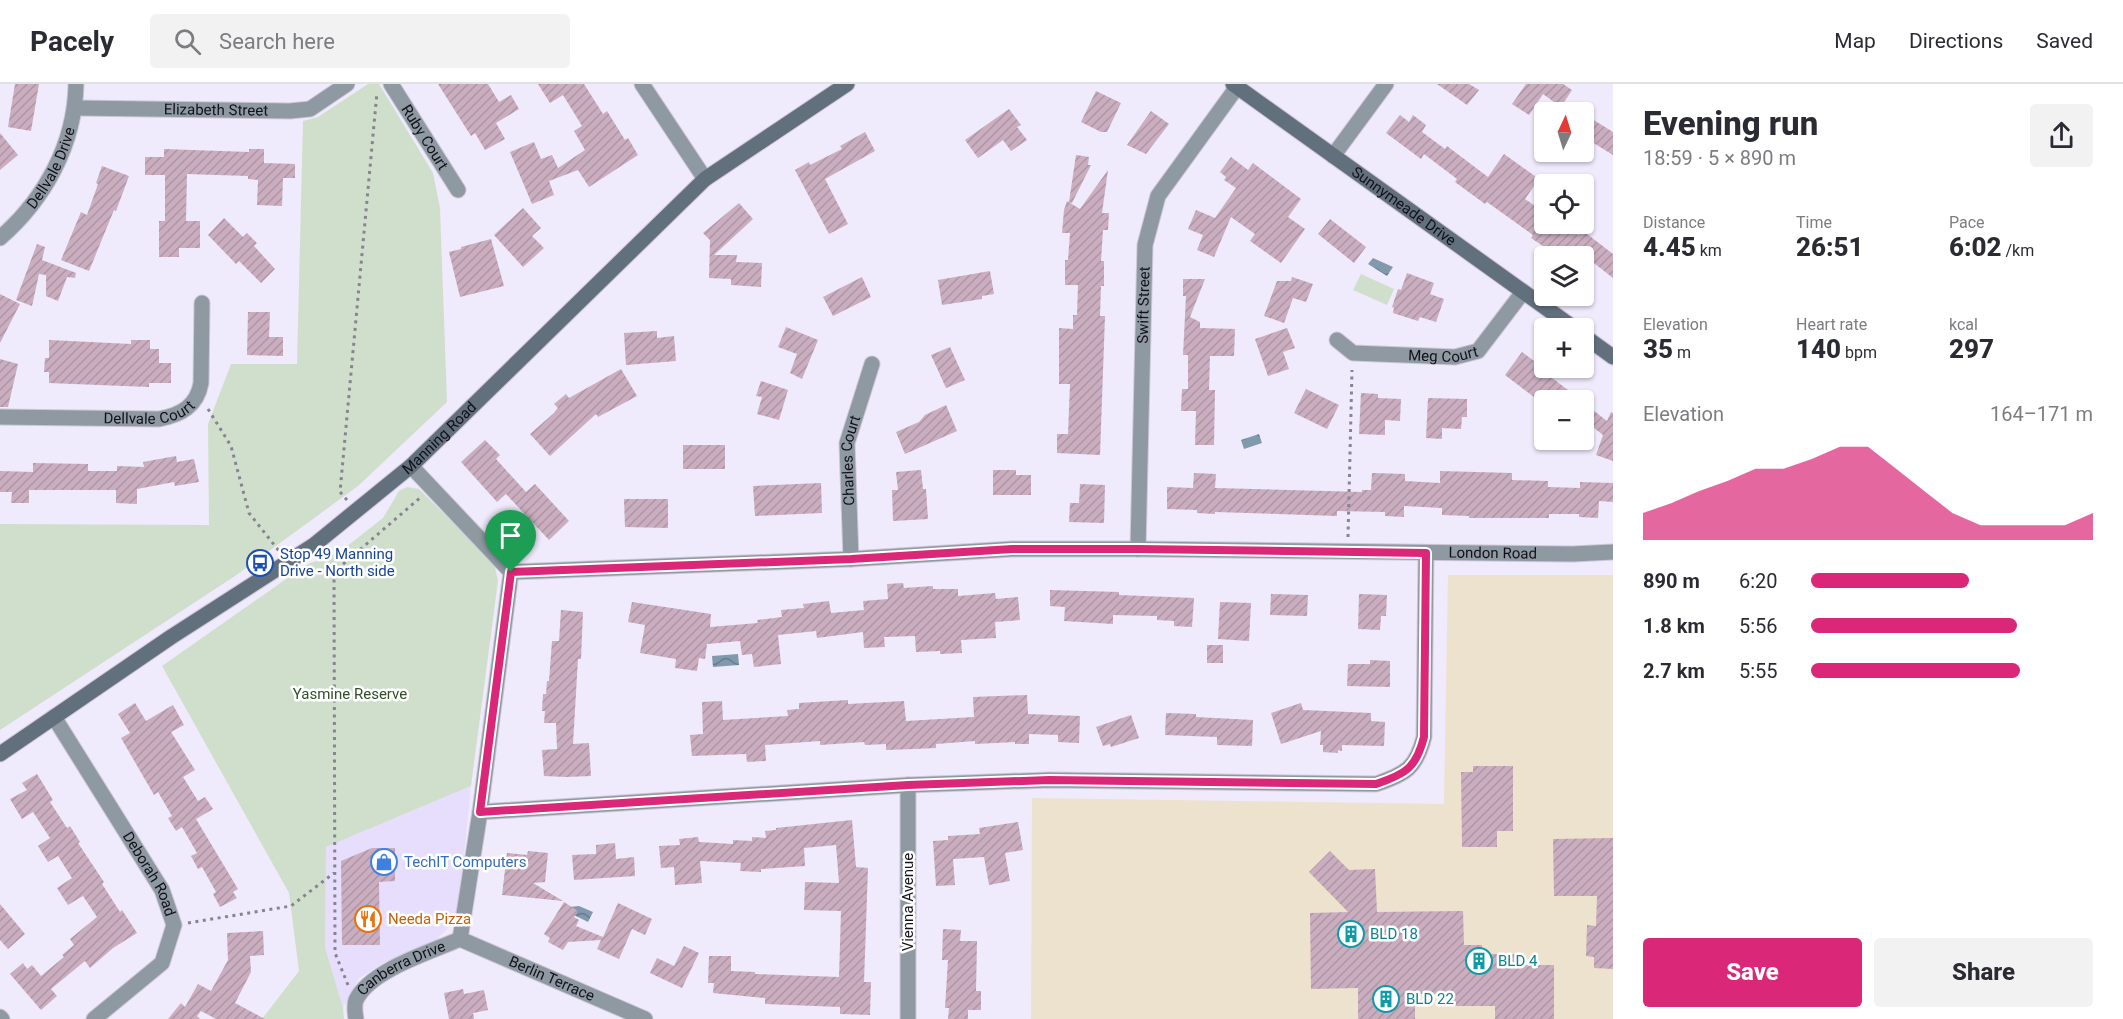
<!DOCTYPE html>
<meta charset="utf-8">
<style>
:root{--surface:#fff;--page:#f2f2f3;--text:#2b2b33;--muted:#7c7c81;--line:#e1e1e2;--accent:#db2777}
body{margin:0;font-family:Roboto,sans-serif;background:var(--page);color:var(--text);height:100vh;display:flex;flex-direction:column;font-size:22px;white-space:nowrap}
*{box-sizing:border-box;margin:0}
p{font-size:20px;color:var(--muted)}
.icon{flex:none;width:33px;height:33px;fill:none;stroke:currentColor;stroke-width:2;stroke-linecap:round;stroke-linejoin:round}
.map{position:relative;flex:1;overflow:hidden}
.panel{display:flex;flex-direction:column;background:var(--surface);width:510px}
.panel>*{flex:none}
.needle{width:39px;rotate:4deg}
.tools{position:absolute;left:1534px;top:18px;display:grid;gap:12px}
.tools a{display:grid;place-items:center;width:60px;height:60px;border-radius:6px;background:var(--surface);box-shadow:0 2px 4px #0004;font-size:30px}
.pin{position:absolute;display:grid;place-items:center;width:51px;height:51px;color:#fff;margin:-62px -26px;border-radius:50% 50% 50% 0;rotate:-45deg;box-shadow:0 0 6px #0007}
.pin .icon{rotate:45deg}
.round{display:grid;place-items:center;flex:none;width:63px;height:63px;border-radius:6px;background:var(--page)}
.head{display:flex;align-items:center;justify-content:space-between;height:102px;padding:0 30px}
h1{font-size:33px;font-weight:800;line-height:45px}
.stats{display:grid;grid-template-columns:repeat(3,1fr);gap:9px;height:102px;padding:6px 30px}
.stats div{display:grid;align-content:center}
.stats b{font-size:26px;font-weight:800}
.stats small{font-size:16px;font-weight:400}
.stats p{font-size:16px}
.chart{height:168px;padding:12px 30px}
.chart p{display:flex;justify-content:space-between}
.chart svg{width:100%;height:108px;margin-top:6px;fill:var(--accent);opacity:.7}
.button{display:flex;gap:12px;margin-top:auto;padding:12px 30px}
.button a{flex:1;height:69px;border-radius:6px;background:var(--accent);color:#fff;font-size:24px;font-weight:800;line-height:69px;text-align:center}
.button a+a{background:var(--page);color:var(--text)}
ul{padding:0 30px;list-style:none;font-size:20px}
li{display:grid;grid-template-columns:96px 72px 1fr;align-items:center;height:45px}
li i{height:15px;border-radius:8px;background:var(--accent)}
header{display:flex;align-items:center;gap:36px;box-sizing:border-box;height:84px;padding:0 30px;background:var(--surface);border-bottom:2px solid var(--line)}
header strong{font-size:28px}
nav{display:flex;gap:33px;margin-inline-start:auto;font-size:21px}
.search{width:420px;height:54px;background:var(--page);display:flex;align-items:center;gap:15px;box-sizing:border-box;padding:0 21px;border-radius:6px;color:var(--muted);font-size:22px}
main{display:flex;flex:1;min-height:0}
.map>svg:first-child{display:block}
.built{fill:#e6defc}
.education{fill:#ede2cd}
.park{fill:#d0dfcc}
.water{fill:url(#water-waves)}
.building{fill:url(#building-hatch)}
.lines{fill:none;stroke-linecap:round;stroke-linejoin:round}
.street-casing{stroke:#ccc7d8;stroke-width:17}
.secondary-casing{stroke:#ccc7d8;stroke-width:17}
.path{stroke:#888392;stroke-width:3;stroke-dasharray:3 4.5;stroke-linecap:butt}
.street{stroke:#8e99a2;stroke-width:15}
.secondary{stroke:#62707d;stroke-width:15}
.route-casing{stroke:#fff;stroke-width:12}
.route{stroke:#db2777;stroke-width:8}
.labels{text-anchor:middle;stroke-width:5;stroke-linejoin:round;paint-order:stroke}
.street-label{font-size:15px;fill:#13101a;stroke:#fff}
.transit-label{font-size:15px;fill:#164399;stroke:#fff;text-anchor:start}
.park-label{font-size:15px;fill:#314e28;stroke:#fff}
.shop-label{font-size:15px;fill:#366cbe;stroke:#fff;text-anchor:start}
.food-label{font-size:15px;fill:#c56008;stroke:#fff;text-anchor:start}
.culture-label{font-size:15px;fill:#0d838f;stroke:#fff;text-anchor:start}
</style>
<header>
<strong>Pacely</strong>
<div class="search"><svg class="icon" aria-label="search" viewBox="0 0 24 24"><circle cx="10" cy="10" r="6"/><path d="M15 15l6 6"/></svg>Search here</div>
<nav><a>Map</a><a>Directions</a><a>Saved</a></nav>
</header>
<main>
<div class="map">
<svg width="1613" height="935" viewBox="0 0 1613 935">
<defs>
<pattern id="water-waves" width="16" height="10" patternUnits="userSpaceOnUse" patternTransform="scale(1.5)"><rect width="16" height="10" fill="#8199ad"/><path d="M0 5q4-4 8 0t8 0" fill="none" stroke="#687b8c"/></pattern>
<pattern id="building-hatch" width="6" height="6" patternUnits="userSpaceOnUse" patternTransform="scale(1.5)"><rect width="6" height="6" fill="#caaec0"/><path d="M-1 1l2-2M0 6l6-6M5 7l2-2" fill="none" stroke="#ad95a4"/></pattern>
</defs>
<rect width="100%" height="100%" fill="#efeafc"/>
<path class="built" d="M471 702 459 820 451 841 436 856 381 880 359 894 343 924 325 863 326 763Z"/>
<path class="education" d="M1448 491H1613V935H1031L1032 714 1444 720Z"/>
<path class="park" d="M368 0H379L433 89 440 124 447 318 358 402 235 492 0 646V440L209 441 208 340 231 280H297L303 37 318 33Z
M1361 190 1394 205 1387 221 1353 206Z
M407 403 419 405 494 479 498 497 471 702 326 763 325 863 343 924 344 935H262L299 887 289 809 162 582 306 481 341 467 383 434 399 407Z"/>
<path class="water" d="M1373 174 1393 183 1387 192 1368 180Z
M1259 350 1262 359 1244 365 1241 356Z
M738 570 739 581 713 583 712 572Z
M579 822 593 828 588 838 576 832H570L569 823Z"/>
<path class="building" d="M15 0H39L31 47 8 43Z
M438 0H488L499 18 511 11 519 25 496 39 505 55 485 66 475 49 471 52Z
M538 0H584L603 30 607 27 625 56 628 54 638 71 589 103 578 86 549 97 554 111 532 120 510 68 534 58 541 75 552 71 558 84 585 66 574 47 582 42 563 11 550 19Z
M1437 0H1469L1479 6 1467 21Z
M1526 0H1563L1572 6 1561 23 1543 10 1529 31 1512 20Z
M1096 7 1121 19 1107 48H1101L1081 38Z
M1009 25 1021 41 1017 43 1027 56 1011 67 1003 56 978 74 965 56Z
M1151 27 1169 40 1146 70 1127 61Z
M1584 30 1613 48V71L1584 53Z
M1400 31 1409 38 1413 31 1426 41 1422 48 1445 65 1447 62 1488 93 1504 70 1539 95 1525 115 1545 129V140H1561L1578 151 1582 146 1613 170V194L1585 172H1558L1531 154 1533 151 1487 118 1485 120 1455 98 1457 95 1424 70 1421 75 1386 49Z
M865 48 875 67 825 95 848 140 829 150 795 86 809 78 810 81 842 65 840 62Z
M0 49 18 71 0 86Z
M164 65 249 68V65H264V79L295 80V94H283L282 122 257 121 258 96 248 95V92L187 90 186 137H200V164H179V173H159V137H165V91H145V73H164Z
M1076 71 1089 73 1088 81H1091L1072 119 1069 118Z
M1231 73 1248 86 1253 79 1301 115 1288 133 1305 145 1281 179 1250 157 1255 150 1231 133 1214 173 1197 166 1203 151 1188 145 1196 126 1215 134 1236 104 1224 96 1226 93 1220 88Z
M102 82 129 92 116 127 114 126 89 187 61 176 81 128 87 131 98 100 96 99Z
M1108 86 1102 129H1109L1108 146H1103L1101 177H1104V202H1101L1100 232H1105L1100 371 1057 369V350H1068L1070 300H1059V244L1073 245V231H1077L1078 201H1065V176H1068L1070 149H1062L1064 126 1067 117 1080 125Z
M739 119 753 135 714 171H737L736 178 762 179 761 203 731 201V195L709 194 710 156 703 149Z
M523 124 541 144 532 152 544 164 523 183 494 151Z
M224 134 243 153 247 149 257 159 254 162 275 185 261 199 239 177 236 180 208 151Z
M1330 135 1366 163 1354 179 1318 150Z
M491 155 504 202 460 213 449 168 461 165V163Z
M37 160 45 163 42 176 76 189 75 194 67 193 58 217 46 212V191L39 190 32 222 16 216Z
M990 187 994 210 982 212V215L942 221 938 196Z
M1407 189 1434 199 1430 210 1444 215 1436 238 1420 233 1418 237 1393 229 1394 224 1392 223 1398 205 1401 206Z
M862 193 871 213 833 232 823 213Z
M1292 193 1313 200 1306 218 1293 214 1284 239 1264 232 1277 197H1291Z
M1183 195H1205L1190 233 1200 238V244L1235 245 1234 272H1210L1209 306H1215L1214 361H1195L1196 327H1181L1182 305H1188V271H1183L1186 212H1183Z
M0 210 20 220 0 259Z
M248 228H270L269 253H283V272L247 271Z
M786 243 818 256 802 295 790 289 797 270 778 263Z
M1287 244 1295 264 1283 268 1289 285 1268 292 1255 255Z
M657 247V254L674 252 676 277 626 281 624 249Z
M49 256 131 260V256H150V265H159V279H171V299H149V303L49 299V288H44L45 274H49Z
M950 263 965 296 946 304 931 271Z
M1522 268 1545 285 1543 287 1581 316H1552L1543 309 1538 316 1505 291Z
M0 275 18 280 8 323H0Z
M621 285 637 312 598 333 596 330 550 372 530 350 554 329 558 324 554 320 566 310 569 314Z
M761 297 788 306 779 336 757 330 762 313 756 312Z
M1306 305 1339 321 1327 345 1294 329Z
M1361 309 1378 310V314L1401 315 1400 337 1385 336V351L1359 350Z
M1428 314 1467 315V333H1462L1461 345 1442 344V355L1426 354Z
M1584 319 1607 337 1611 328 1613 329V377L1596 371 1603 351 1584 336Z
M946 321 957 347 905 370 896 348 919 338 925 331Z
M485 356 500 371 496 375 526 408 535 400 569 437 549 456 506 410 497 418 461 378Z
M683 361H725V385H683Z
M176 372 177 378 194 375 199 398 175 402 174 398 137 405V420L116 419V406H29V419H11L12 408H0V387L33 388V379L88 380V387H117V382L144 383 143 378Z
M921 386 923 405H926L928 435 893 437 892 406H898L896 388Z
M993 386H1016V391H1031V411H993Z
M1440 387 1512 389V396L1548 397V403L1580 404V398L1613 399V418L1599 417 1598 434 1579 433V430H1549V434H1469V432L1442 431V424L1404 422V433L1385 432V428L1337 427V432L1215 428V430L1197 429V426L1167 425V403L1193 404 1194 389 1216 390 1215 404 1362 408V406H1371L1372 389 1405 390V397L1440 399Z
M821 399 822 429 755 432 753 402Z
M1080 400 1105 401 1104 439 1069 438 1070 419H1079Z
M624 415H668V444L625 443Z
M903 499 904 504 933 502V505H958V512L995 509 996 515 1018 513 1020 536 995 538 996 554 961 556 962 569 940 570V567L916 568 915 552 884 553 885 563 864 564 863 548 817 554 816 547 778 551 781 580 754 583 752 570 742 571 740 557 707 560 705 575 699 574 697 587 675 584 676 575 640 569 645 541 628 538 632 518 711 530 710 543 758 539 757 536 782 533 781 526 804 524 803 520 829 517 831 529 864 526 863 517 888 515 887 500Z
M1050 506 1119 508V511L1194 514 1192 543 1174 542V537L1157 536V532L1113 531V540L1064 537 1065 523 1050 522Z
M1271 510 1308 511 1307 532 1270 531Z
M1359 510 1387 511 1386 532H1381L1380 546 1358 545Z
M1220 518 1251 519 1249 557 1218 555Z
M561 526 583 528 581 575H578L573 660 589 659 591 692 566 693 544 692 542 666 557 665 556 639H544L545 627H542L543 610H546L547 597H549L552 557H559Z
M1207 561H1223V579H1207Z
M1370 576 1390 577V603L1347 602 1348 580H1370Z
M1027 611 1028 630 1080 632 1079 659 1058 658V651L1029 650V660H1015V658L975 660V657L936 660V664L915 665 886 666V660L865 661 864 658 820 661V657L765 661 766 677 747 678 746 670 692 672 690 651 703 650 702 618 722 617 723 636 788 632 787 626 799 625V619L848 616V620L904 617 906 637 974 633 973 613Z
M135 619 146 637 173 621 184 641 171 648 195 686 183 693 198 717 205 713 213 725 196 735 238 805 233 808 237 814 220 823 213 810 216 808 202 783 198 785 191 772 197 769 182 743 176 747 168 734 172 732 158 708 154 711 121 654 130 649 118 630Z
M1301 619 1303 626 1371 629V637L1385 638 1384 662 1342 661V667L1338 666V669L1323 668V661H1320L1321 647 1281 660 1271 629Z
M1166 629 1196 630V633L1253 636 1252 662 1217 661V653L1165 651Z
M1131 631 1139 654 1111 663 1110 660 1103 662 1096 643Z
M1473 682H1513V747H1497V763H1462L1461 688H1473Z
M37 690 53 716 50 718 67 744 70 742 80 758 78 759 104 798 102 800 120 828 122 826 137 849 113 864 90 884 85 877 51 905 57 912 41 926 10 890 23 879 27 885 32 881 41 892 64 873 62 871 74 861 70 855 97 833 83 812 68 821 57 804 72 794 58 772 48 778 38 762 50 754 33 728 22 735 10 715 27 706 22 699Z
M852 736 856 783 868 784 864 898H871L870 931 840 930V923L765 920V914L713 909 714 899H708L709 872H731V887L755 888V890L839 893 841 827 804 826 805 798 839 799 836 761 804 764 805 782 761 785V788L740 787 741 779 700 777 702 799 675 801 674 783 661 784 659 762 680 761 679 755 698 753 699 758 733 760V756L752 757V753L766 754 765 747 776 746V744Z
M1018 738 1023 766 1005 769 1010 797 989 801 984 773 953 775 955 801 936 802 933 757 948 756V752L980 750 979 744Z
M1613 754V885L1594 884V873L1586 872 1587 841 1596 842 1597 812H1554L1553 755Z
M615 759 616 775 634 773 635 792 574 796 572 771 596 770V761Z
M372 764H395V797L379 798 380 861H342L341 777Z
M528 767 548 769 545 798 533 799 563 817 502 811 507 769 527 771Z
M1330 767 1349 786 1375 785 1377 828 1463 827 1464 861H1482V870H1525V881H1554V935H1495V922H1446L1445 910H1415V935H1358V904L1311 905 1310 829 1348 828 1309 788Z
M564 818 578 827 574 833 579 836 576 842 603 853 618 819 652 835 645 851 632 845 619 875 597 865 601 856 568 858 563 866 548 858 550 854 544 850Z
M0 820 25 850 8 865 0 856Z
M943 845 961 846 960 857H977L976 907H981V926H968V935H948L949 924H945L948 876H942Z
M263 847 264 871 250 872 251 888 235 919 265 935H216L201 927 197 932 200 935H168L181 919 185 923 198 900 211 907 228 876 227 849Z
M684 862 699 869 682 904 650 889 657 874 674 882Z
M463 905 464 910 484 906 488 926 473 929 474 935H449L444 909Z"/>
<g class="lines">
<defs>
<g id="street">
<path id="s1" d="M391 0 458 106"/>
<path d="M642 0 705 95"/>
<path id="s2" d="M76 24 290 27 310 25 347 0"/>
<path d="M1333 72 1386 0"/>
<path id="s3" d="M0 154C45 115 75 60 76 0"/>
<path id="s4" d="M1337 256 1353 269 1455 273 1478 267 1523 208"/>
<path id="s5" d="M0 333 159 335C181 331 197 322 201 299L202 219"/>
<path id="s6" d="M411 382 511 488 851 475 1012 465H1138L1573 470 1613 468"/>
<path id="s7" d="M1138 465 1145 161 1158 112 1237 3"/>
<path id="s8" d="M851 475 847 359 872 280"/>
<path id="s9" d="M54 633 162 806 174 841 162 879 94 935"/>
<path d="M908 701V935"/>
<path d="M480 728 908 701 1049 696 1376 700C1406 690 1416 684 1424 653L1426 469"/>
<path d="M460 855 480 728 511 488"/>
<path id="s10" d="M460 855 645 935"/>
<path d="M0 933 2 935"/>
<path id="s11" d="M356 935C355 929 354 921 356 916 370 886 431 868 460 855"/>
</g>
<g id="secondary">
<path id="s12" d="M1233 0 1574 244"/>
<path d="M1584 252 1613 273"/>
<path id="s13" d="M0 670 171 553 314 461 411 382 705 95 847 0"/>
</g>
</defs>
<use href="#street" class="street-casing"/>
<use href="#secondary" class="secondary-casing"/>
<path class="path" d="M208 325 231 362 249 429 279 467
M347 416 340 408 377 8
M1348 453 1352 286
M188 839 291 822 334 789
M348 901 335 869 334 488 421 413"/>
<use href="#street" class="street"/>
<use href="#secondary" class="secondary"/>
</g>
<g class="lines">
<defs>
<path id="route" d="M1012 465H1138L1426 469 1424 653C1416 684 1406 690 1376 700L1049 696 908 701 480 728 511 488 851 475Z"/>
</defs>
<use href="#route" class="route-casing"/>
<use href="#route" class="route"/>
</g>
<defs>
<symbol id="bus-ring" viewBox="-11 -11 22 22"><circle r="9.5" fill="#fff" stroke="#1a4fb4" stroke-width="1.5"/><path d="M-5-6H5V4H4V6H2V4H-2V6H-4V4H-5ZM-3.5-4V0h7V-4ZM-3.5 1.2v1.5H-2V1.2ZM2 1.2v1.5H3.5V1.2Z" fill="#1a4fb4"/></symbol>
<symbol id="shop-ring" viewBox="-11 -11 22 22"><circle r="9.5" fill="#fff" stroke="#3f7fe0" stroke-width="1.5"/><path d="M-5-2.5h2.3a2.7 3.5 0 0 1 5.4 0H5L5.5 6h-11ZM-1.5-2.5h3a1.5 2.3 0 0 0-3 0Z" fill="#3f7fe0"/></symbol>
<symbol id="restaurant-ring" viewBox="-11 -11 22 22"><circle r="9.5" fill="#fff" stroke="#e8710a" stroke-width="1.5"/><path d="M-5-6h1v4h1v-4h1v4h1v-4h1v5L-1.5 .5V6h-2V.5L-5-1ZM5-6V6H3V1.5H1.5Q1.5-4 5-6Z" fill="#e8710a"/></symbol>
<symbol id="building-ring" viewBox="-11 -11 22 22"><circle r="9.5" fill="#fff" stroke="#0f9aa8" stroke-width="1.5"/><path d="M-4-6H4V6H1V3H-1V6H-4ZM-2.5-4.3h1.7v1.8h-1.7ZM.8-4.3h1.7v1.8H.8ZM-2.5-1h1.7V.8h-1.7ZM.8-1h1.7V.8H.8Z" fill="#0f9aa8"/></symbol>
</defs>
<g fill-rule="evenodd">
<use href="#bus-ring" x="245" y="464" width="30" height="30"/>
<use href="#shop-ring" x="369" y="763" width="30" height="30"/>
<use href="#restaurant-ring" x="353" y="820" width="30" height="30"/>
<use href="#building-ring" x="1336" y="835" width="30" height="30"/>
<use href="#building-ring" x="1464" y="862" width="30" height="30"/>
<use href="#building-ring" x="1371" y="900" width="30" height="30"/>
</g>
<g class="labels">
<g class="street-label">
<text dy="5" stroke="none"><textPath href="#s2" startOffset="140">Elizabeth Street</textPath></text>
<text dy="5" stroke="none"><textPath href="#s1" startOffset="63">Ruby Court</textPath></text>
<text dy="5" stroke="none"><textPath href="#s3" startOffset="88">Dellvale Drive</textPath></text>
<text dy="5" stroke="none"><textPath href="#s12" startOffset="210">Sunnymeade Drive</textPath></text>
<text dy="5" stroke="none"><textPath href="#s7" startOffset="244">Swift Street</textPath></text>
<text dy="5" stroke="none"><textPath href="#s4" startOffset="111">Meg Court</textPath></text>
<text dy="5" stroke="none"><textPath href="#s5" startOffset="150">Dellvale Court</textPath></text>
<text dy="5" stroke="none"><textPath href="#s13" startOffset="542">Manning Road</textPath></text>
<text dy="5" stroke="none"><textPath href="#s8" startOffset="99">Charles Court</textPath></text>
<text dy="5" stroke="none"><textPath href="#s6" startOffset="1128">London Road</textPath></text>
<text dy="5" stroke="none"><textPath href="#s9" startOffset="184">Deborah Road</textPath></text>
<text transform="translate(908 818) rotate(-90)" y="5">Vienna Avenue</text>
<text dy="5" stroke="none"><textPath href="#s11" startOffset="76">Canberra Drive</textPath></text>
<text dy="5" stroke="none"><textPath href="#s10" startOffset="100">Berlin Terrace</textPath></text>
</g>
<g class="transit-label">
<text x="280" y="475">Stop 49 Manning<tspan x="280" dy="17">Drive - North side</tspan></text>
</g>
<g class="park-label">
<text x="350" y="615">Yasmine Reserve</text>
</g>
<g class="shop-label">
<text x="404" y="783">TechIT Computers</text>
</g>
<g class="food-label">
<text x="388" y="840">Needa Pizza</text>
</g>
<g class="culture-label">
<text x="1370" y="855">BLD 18</text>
<text x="1498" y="882">BLD 4</text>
<text x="1406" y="920">BLD 22</text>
</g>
</g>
</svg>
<div class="tools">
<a><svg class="needle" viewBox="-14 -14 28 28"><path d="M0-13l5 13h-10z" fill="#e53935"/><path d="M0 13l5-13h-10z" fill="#7c7c81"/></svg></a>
<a><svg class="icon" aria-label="locate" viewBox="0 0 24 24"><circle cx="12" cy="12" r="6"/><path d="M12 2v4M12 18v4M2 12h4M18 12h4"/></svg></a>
<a><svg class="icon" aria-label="layers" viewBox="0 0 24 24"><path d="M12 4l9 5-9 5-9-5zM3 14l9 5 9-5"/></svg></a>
<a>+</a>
<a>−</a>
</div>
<div class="pin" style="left:511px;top:488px;background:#1e9e55"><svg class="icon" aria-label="arrive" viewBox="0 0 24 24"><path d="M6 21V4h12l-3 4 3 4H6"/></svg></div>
</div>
<section class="panel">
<div class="head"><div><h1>Evening run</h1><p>18:59 · 5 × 890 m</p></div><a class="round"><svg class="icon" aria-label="share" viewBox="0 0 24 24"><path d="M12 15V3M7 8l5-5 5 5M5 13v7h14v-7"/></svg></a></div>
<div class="stats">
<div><p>Distance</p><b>4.45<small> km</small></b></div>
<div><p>Time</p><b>26:51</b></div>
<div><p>Pace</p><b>6:02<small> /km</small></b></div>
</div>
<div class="stats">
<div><p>Elevation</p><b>35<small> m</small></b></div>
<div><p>Heart rate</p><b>140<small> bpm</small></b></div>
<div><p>kcal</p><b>297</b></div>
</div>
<div class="chart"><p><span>Elevation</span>164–171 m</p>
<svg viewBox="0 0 160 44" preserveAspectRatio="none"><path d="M0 44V33L10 29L20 24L30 20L40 15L50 15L60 11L70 6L80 6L90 15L100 24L110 33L120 38L130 38L140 38L150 38L160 33V44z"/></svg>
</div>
<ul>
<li><b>890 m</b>6:20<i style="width:56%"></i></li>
<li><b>1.8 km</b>5:56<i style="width:73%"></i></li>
<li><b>2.7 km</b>5:55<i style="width:74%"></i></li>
</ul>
<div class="button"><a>Save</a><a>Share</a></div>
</section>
</main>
